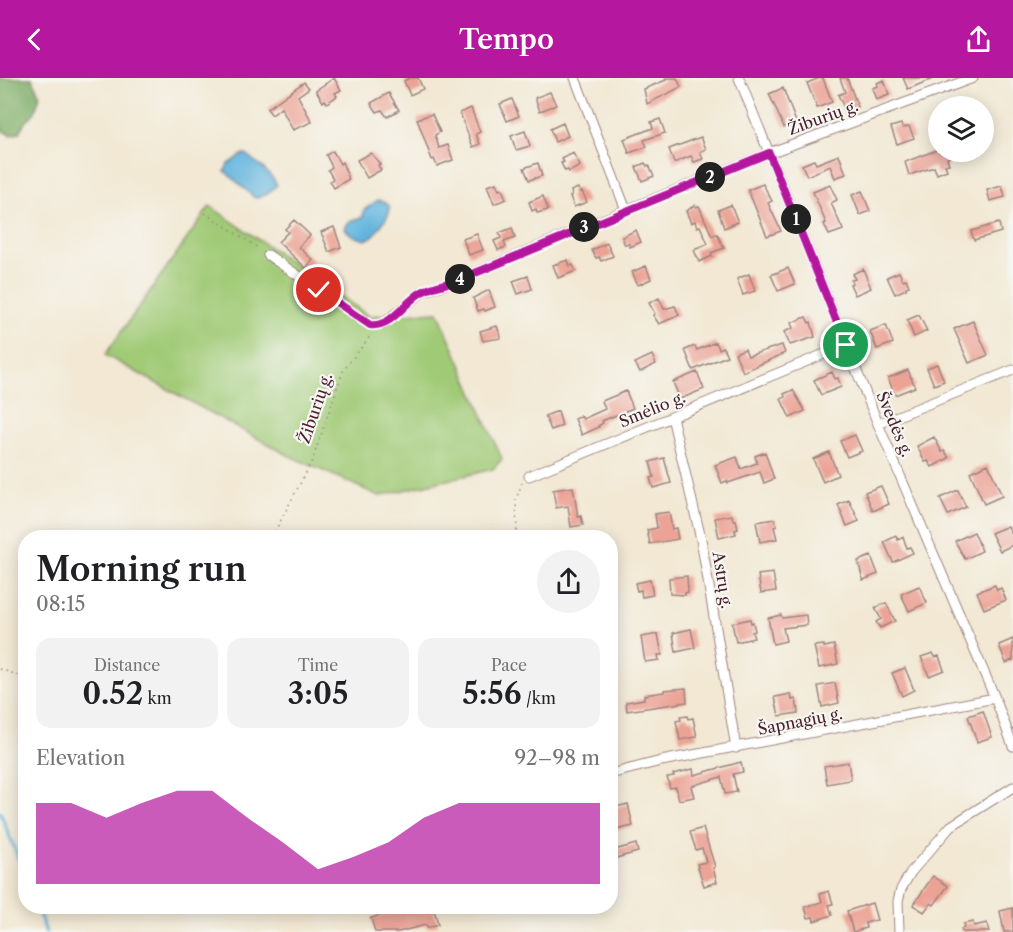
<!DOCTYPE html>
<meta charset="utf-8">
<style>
:root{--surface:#fff;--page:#f2f2f2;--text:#202124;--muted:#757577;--accent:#b5179e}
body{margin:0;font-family:"Libre Caslon Text",serif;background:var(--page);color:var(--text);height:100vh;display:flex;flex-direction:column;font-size:22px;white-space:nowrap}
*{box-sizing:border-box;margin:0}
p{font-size:20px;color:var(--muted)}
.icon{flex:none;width:33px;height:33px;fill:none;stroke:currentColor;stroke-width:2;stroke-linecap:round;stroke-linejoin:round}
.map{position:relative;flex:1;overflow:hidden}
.panel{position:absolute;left:18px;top:452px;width:600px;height:384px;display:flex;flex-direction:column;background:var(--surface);border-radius:24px;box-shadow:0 3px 15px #0003}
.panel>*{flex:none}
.tools{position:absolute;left:928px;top:18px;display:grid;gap:12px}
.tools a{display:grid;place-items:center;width:66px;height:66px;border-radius:50%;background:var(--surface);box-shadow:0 3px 15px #0003;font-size:30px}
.pin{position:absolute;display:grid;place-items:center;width:51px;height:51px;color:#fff;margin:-26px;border:3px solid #fff;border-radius:50%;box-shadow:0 2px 6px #0007}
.km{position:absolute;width:30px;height:30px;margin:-15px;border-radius:50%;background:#222;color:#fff;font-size:16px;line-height:30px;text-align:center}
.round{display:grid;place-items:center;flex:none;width:63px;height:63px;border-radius:32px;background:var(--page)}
.head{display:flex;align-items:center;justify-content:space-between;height:102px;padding:0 18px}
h1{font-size:33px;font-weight:600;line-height:45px}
.stats{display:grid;grid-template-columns:repeat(3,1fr);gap:9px;height:102px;padding:6px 18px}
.stats div{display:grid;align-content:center;border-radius:15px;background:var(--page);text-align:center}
.stats b{font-size:30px;font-weight:600}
.stats small{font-size:16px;font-weight:400}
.stats p{font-size:16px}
.chart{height:168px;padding:12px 18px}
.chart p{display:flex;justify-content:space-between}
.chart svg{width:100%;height:108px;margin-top:6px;fill:var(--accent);opacity:.7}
header{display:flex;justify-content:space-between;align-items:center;height:78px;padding:0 18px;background:var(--accent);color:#fff;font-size:27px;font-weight:600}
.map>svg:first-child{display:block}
.green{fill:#a0ca76;stroke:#757450;stroke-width:1.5}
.forest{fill:#80ae67;stroke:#656649;stroke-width:1.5}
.water{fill:#63b5de;stroke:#566a84;stroke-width:1.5}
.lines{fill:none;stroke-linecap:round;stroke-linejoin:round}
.stream{stroke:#63b5de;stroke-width:3}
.building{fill:#eca294}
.minor-casing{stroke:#9e847f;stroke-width:11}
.path{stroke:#9e847f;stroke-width:1.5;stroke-dasharray:1.5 4.5;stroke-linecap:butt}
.minor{stroke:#fff;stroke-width:9}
.route-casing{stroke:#fff;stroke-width:12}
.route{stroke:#b5179e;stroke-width:8}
.labels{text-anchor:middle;stroke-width:4.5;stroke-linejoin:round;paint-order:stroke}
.street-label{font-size:16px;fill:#4a1f2b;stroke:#f6f6f2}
</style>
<header><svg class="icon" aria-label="back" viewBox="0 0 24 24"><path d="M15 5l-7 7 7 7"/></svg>Tempo<svg class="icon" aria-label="share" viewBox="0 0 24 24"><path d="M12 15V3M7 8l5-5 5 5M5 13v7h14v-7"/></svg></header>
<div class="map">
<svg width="1013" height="854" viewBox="0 0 1013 854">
<rect width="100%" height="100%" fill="#f6f6f2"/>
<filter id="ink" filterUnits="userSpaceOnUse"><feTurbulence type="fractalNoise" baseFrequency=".0167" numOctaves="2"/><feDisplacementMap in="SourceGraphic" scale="12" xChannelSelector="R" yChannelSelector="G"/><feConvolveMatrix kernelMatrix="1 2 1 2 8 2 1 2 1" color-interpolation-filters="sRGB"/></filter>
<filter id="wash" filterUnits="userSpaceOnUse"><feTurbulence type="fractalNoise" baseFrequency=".008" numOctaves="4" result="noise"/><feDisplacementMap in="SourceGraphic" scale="24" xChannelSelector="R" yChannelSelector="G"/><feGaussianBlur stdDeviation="1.35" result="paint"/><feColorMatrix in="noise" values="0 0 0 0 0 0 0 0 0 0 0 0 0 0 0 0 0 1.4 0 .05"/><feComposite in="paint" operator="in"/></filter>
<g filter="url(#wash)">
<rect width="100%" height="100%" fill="#f2e8d3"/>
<path class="green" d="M210 128 369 238 438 234 502 381 493 391 379 418 288 377 105 277Z"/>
<path class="forest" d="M0 0H32L40 18 35 34 25 44 19 55 10 57 0 51Z"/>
<path class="water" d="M243 76H246C256 85 272 95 277 107 271 113 263 120 255 120L225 93 228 86Z
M378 122C399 127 387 138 380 149 375 156 374 159 365 162 358 159 349 158 345 150 349 140 354 143 363 139L364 132Z"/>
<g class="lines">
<path class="stream" d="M0 734 26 800
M36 828 46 854"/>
</g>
<g id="blocks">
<path class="building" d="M334 0 341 12 335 15 337 18 327 25 325 22 323 24 316 12Z
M409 0H418L423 11 410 17 404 3Z
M665 0H677L681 9 647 26 644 11 666 2Z
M820 0H823L832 24 817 30 807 5Z
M840 0H847L858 29 847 36 838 17 845 14Z
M903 0H935L908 11Z
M884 2 889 17 876 22 872 10 878 8 877 5Z
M304 4 309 10 298 18 312 44 293 52 281 30 272 37 267 31Z
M783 10 796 44 784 49 769 16Z
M550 14 556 27 540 33 535 20Z
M389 15 399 32 387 39 382 32 377 34 371 25Z
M512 21 519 38 507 43 500 26Z
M471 30 480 54 476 56 480 66 473 69 460 35Z
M432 36 440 54 435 57 439 70 448 67 453 82 437 88 434 81 432 82 417 41Z
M660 41 665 55 644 62 647 69 629 75 624 61 653 50 651 44Z
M563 45 568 58 555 64 550 51Z
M901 46 903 50 909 48 914 60 897 66 891 49Z
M525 53 530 68 516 72 511 58Z
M701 59 706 71 700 74 703 81 694 84 691 78 674 85 669 71Z
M939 71V74H947L950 79 947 80 949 86 945 87 947 92 937 96 934 89 909 97 905 84Z
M333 73 340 86 342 84 349 101 334 110 330 103 333 101 328 92 332 89 326 77Z
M371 75 380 86 378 87 381 92 367 100 357 82Z
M573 75 580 88 569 94 568 92 565 93 561 85 564 84 562 81Z
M839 77 846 96 835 100 830 88 807 98 802 87 814 82 816 86Z
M538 85 542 98 529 102 524 90Z
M645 85 647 88 649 87 654 98 642 103 636 89Z
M496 105 499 112 502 111 506 121 494 126 487 108Z
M763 106 772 123 768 125 781 153 767 158 748 112Z
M830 107 837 122 831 125 843 152 829 157 824 146 826 145 813 114Z
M1002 108 1005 119 990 123 987 112Z
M578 110 580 114 582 113 587 124 574 129 570 118 572 117 571 113Z
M862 113 870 133 860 137 852 117Z
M543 118 548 132 537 135 536 131 532 133 529 124Z
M695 127 696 129 699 128 712 158 717 156 724 170 711 175 712 178 699 184 694 172 708 166 700 148 697 149 695 143 691 145 686 133Z
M731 127 738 144 724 150 718 132Z
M294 142 310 157 299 169 313 182 306 190 278 164 288 154 285 151Z
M999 145 1001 154 974 162 971 153Z
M334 149 341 169 329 174 321 154Z
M512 150 515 160 504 164 506 169 498 172 494 163 501 160 499 155Z
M636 152 641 164 630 169 629 166 625 167 622 159Z
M477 156 483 172 469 177 463 161Z
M607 165 613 178 601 183 599 179 596 180 592 172Z
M568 182 570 188 573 187 576 193 558 200 553 187Z
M646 188 651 201 638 207 632 194Z
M788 190 795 206 778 213 771 197Z
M863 191 871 210 855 217 850 206 852 205 851 202 855 201 852 196Z
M899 194 903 202 906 201 909 208 906 209V211L895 216 887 199Z
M749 196 755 213 743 217 737 201Z
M528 198 532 211 518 216 513 203Z
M489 212 495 229 485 233 484 231 478 233 473 220Z
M659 220 664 231 675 228 679 237 659 246 653 237 655 236 649 225Z
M919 237 927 253 914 259 907 242Z
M806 239 809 245 811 244 815 259 790 267 784 254 793 250 791 245Z
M973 243 988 277 969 285 954 251Z
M886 247 893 265 877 271 870 253Z
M497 248 501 260 483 263 480 253Z
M716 264 719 271 723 269 727 278 693 292 685 272 695 268 697 272Z
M782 267 785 275 743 294 735 275 745 271 748 278Z
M652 277 656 286 640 294 635 285Z
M937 286 944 303 934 307 927 290Z
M908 292 915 309 895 317 888 300Z
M697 294 704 311 680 321 673 304Z
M832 294 835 301 838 300 841 309 821 317 814 302Z
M793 312 805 333 790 340 781 321 785 319 784 316Z
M626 313 633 330 602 343 603 345 598 348 599 349 582 357 575 341 581 338 583 341 605 331 602 323Z
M558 333 562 348 551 352 545 338Z
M855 357 862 373 847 379 840 363Z
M934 359 942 374 945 373 949 380 932 389 928 383 925 384 917 368Z
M765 374 774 401 764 405 760 394 728 405 727 403 722 405 715 387 737 379 741 391 757 385 755 378Z
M829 374 838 397 823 404 813 381Z
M664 380 671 405 653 410 650 400 654 399 650 384Z
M988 386 1002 418 984 426 970 394Z
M881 408 889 426 873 433 865 414Z
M573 409 578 439 581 438 583 447 571 449 568 428 556 430 553 412Z
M958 412 966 429 948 437 940 420Z
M849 422 859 443 847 448 838 427Z
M669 434 672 451 676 450 678 461 650 466 647 452 657 450 655 436Z
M732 437 733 442H736L738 451 735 452 736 456 719 460 715 440Z
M775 441 777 448 774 449 777 461 760 464 756 444Z
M1008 448 1013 459V467L1000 473 991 455Z
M974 454 982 473 965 481 955 463Z
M896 458 898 462 903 459 907 470 910 469 913 475 893 484 884 464Z
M871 478 878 496 863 502 858 483Z
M773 495 776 513 761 515 758 497Z
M687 498 688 514 685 515V517L670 516 669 500Z
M650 502 653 517 642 519 641 512 637 513 635 505Z
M995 507 997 512 1001 510 1006 522 984 531 977 514Z
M919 508 927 525 909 533 901 516Z
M886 525 895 543 880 550 876 544 881 541 875 530Z
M781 537 782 540 806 537 807 547 783 550 786 563 773 566 768 540Z
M750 541 751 545 753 544 755 553 752 554 754 560 736 564 732 545Z
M691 551 695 570 676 574 673 555Z
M658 556 662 577H658L659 582 645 584 641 559Z
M1013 561V582L1006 585 999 567Z
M824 567V569L834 567 838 586 819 590 814 568Z
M933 575 935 579 939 578 944 592 929 598 921 579Z
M905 590 914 612 902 618 892 595Z
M835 605 839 625 822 629 818 608Z
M686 610 687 624 627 633 626 624 644 621V617L664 614V612Z
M791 616 792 622 796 621 798 635 779 638 775 619Z
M983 633 992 659 977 664 968 638Z
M687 638 688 641 693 640 697 659 680 662 676 643 681 642 680 639Z
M741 684 743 694 733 696 737 714 725 716 721 699 691 708 694 719 679 722 676 709 670 710 667 699 674 698 673 696 693 691 694 697Z
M848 684 851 702 827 706 824 688Z
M628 726 633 748 612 753 610 742H615L612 730Z
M703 750 715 789 713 790 717 804 704 808 697 786 706 784 702 770 696 772 690 754Z
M636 766 638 774 616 780 614 772Z
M933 798 948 808 934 827 931 825 924 834 913 827Z
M829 813 833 826 829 827 832 837 814 843 813 839 808 840 805 829 822 824 820 816Z
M872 825 877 842 865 845 866 850 853 854 847 833Z
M413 828H433L438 847 427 850 426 847 398 854H375L371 840Z
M1013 830V854H1004L1000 833Z
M973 844 974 848 987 845 989 854H962L961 851 964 850 963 846Z"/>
</g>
</g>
<g filter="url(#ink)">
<use href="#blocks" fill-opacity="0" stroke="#9e847f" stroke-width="1.5"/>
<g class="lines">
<defs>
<path id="minor" d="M575 0 626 132
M739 0 878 346 995 620 1013 668
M268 177 370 247 383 246 422 214 458 202 626 132 769 75 973 0
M672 339 701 461 736 670
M878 346 1013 292
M529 398 846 267
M610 696 661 683 995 620
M899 854 898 823 901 811 911 794 951 748 1013 709"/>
</defs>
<use href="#minor" class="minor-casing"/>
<path class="path" d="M205 135 260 171
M272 459 312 383 343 293 371 257
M517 459 516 421 522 405
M0 591 26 600"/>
<use href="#minor" class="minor"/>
</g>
</g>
<g class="lines" filter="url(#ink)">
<defs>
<path id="route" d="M319 212 370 247C392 250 404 224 422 214 432 208 447 206 458 202L769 75 846 267"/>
</defs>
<use href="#route" class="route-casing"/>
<use href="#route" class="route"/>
</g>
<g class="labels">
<g class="street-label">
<text transform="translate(823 39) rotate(-20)" y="6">Žiburių g.</text>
<text transform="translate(315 330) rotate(-71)" y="6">Žiburių g.</text>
<text transform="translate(652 331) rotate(-22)" y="6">Smėlio g.</text>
<text transform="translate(895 346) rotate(67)" y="6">Švedės g.</text>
<text transform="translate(723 502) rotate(81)" y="6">Astrų g.</text>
<text transform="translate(800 643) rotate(-11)" y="6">Šapnagių g.</text>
</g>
</g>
</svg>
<div class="tools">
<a><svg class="icon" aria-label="layers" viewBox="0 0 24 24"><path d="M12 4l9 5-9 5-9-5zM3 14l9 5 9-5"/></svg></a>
</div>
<div class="pin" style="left:846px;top:267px;background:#1e9e55"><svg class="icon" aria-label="arrive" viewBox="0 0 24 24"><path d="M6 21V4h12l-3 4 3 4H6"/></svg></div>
<div class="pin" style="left:319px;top:212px;background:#d93025"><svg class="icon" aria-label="check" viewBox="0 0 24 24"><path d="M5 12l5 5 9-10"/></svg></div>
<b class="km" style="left:796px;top:141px">1</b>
<b class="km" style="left:710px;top:99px">2</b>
<b class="km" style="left:584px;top:149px">3</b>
<b class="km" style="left:460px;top:201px">4</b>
<section class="panel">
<div class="head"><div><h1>Morning run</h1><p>08:15</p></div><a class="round"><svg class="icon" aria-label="share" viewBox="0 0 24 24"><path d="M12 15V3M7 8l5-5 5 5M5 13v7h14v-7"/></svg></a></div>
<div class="stats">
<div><p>Distance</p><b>0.52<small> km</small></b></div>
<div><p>Time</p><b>3:05</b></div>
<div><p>Pace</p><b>5:56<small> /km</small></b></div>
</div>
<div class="chart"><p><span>Elevation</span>92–98 m</p>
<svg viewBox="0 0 160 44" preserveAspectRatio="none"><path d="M0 44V11L10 11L20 17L30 11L40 6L50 6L60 17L70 27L80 38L90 33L100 27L110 17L120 11L130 11L140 11L150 11L160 11V44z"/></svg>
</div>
</section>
</div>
